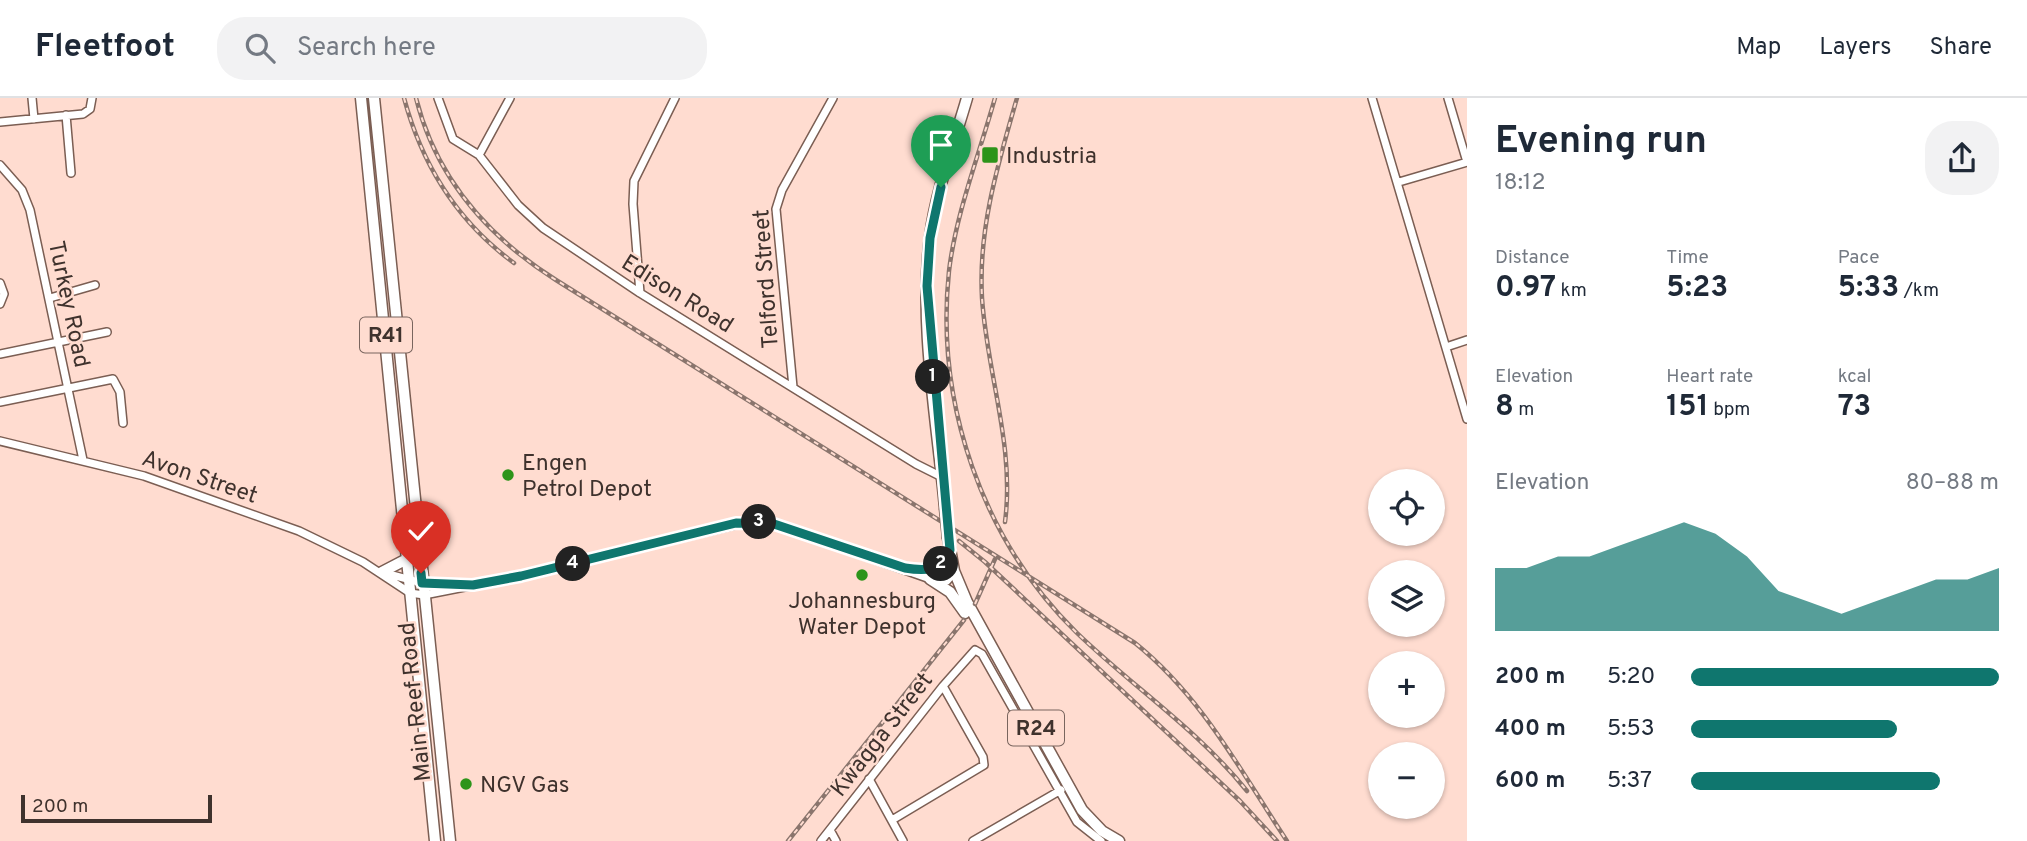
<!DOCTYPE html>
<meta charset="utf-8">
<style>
:root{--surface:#fff;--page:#f2f2f3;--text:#1f2937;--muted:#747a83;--line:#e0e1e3;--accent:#0f766e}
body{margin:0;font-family:Overpass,sans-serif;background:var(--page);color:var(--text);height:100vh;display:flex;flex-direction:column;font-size:26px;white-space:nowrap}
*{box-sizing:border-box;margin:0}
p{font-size:23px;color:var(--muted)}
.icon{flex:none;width:38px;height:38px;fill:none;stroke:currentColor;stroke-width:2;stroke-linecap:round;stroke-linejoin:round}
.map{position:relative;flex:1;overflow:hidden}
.drawer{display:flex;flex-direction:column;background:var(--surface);width:560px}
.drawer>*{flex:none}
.tools{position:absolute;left:1368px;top:371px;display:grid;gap:14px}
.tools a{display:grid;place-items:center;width:77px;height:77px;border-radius:50%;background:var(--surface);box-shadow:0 2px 5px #0004;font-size:35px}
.scale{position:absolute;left:21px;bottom:18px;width:191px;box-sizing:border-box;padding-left:7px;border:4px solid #3f322d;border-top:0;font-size:19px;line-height:24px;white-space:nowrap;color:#3f322d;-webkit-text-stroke:5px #ffdcd0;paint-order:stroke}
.pin{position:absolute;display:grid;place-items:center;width:60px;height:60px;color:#fff;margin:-72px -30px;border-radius:50% 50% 50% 0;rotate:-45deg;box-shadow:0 0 7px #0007}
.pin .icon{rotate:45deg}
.km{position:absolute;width:35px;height:35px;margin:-18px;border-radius:50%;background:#222;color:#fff;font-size:19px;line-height:35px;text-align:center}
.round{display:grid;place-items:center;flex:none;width:74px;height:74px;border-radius:28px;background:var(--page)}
.summary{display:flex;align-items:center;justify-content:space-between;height:119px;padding:0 28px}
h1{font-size:38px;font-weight:700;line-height:52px}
.metrics{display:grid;grid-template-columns:repeat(3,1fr);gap:10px;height:119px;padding:7px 28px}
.metrics div{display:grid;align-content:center}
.metrics b{font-size:30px;font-weight:700}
.metrics small{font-size:19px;font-weight:400}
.metrics p{font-size:19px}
.chart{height:196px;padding:14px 28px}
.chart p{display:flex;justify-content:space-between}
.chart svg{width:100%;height:126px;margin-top:7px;fill:var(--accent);opacity:.7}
ul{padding:0 28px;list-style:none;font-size:23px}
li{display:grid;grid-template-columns:112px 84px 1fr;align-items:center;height:52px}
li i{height:18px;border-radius:9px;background:var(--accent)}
header{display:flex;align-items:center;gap:42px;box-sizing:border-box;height:98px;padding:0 35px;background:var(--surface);border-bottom:2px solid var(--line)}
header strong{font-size:33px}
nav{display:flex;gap:38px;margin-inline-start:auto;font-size:24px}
.search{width:490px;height:63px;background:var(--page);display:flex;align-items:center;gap:18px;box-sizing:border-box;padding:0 24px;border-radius:28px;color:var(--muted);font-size:26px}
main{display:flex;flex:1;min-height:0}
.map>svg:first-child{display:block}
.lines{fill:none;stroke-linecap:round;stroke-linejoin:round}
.minor-casing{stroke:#7b5e53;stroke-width:10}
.primary-casing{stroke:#7b5e53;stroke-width:13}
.minor{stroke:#fff;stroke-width:7}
.primary{stroke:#fff;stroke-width:10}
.rail-casing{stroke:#8a756d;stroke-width:4.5}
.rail{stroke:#ffdcd0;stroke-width:2;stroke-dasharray:5;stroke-linecap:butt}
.primary-bridge-casing{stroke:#7b5e53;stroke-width:13;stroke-linecap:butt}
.primary-bridge{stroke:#fff;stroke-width:10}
.route-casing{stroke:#fff;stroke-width:14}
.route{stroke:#0f766e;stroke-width:9}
.poi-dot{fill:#2d941a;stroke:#ffdcd0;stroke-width:2.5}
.labels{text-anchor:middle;stroke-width:5;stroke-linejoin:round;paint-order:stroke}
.shield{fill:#ffdcd0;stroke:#79655e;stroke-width:2}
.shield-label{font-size:21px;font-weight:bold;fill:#3f322d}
.poi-label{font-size:23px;fill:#3f322d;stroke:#ffdcd0;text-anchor:start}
.street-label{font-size:23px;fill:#3f322d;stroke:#ffdcd0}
</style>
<header>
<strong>Fleetfoot</strong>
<div class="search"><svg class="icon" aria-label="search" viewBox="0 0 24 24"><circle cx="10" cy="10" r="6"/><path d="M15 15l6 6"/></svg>Search here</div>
<nav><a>Map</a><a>Layers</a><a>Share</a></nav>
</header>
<main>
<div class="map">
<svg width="1467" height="743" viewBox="0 0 1467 743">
<rect width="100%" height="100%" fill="#ffdcd0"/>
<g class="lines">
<defs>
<path id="minor" d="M32 0 34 21
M438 0 453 41 479 57 518 107 543 130 640 195 916 366 942 379
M1372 0 1467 321
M1448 0 1467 64
M66 17 71 75
M0 24 83 16 90 11 92 0
M479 57 510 0
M0 67 22 92 30 112 83 362
M1399 84 1467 64
M0 185 4 196 0 206
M640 195 633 106 634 83 675 0
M50 200 95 187
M1446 249 1467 242
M0 256 107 234
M793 289 776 111 782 92 833 0
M0 304 113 281 120 294 123 325
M0 343 144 378 299 433 363 464 410 495 424 497 521 478 748 424 774 426 930 481 947 483 954 475
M926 473 947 469 954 473
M381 474 422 485 472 486
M869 681 903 743
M892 722 984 667 983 659 943 588
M830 732 836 743
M821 743 943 588 975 552 982 556 1077 724 1101 743
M973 743 1061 692"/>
<path id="primary" d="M361 0 435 743
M374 0 450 743
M945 410C937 321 919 228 930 139 936 92 954 45 967 0
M948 440 954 473 967 504 1082 712 1102 733 1119 743
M924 473 947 461 950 453
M382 474 407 461
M930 481 950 494 965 515"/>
</defs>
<use href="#minor" class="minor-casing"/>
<use href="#primary" class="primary-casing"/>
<use href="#minor" class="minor"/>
<use href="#primary" class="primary"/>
<defs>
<path id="rail" d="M404 0C422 67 458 124 514 165
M416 0C436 80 488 139 556 182L1135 545C1202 599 1240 672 1287 743
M995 0C979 57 956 115 949 173 935 305 982 442 1077 535 1133 589 1198 632 1247 693
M1005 424C1015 348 987 276 982 200 978 131 998 66 1017 0
M959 443 985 464 1240 703 1277 743
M975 506 995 461
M788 743 964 522"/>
</defs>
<use href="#rail" class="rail-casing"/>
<use href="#rail" class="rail"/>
<defs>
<path id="primary-bridge" d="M945 410 948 440"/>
</defs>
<use href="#primary-bridge" class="primary-bridge-casing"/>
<use href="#primary-bridge" class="primary-bridge"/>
</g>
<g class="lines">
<defs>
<path id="route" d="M421 475 422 485 473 487 521 478 736 425 774 426 905 470C923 473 944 474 950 452L927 188 930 140 941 89"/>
</defs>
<use href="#route" class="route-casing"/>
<use href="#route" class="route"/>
</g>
<g class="poi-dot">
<rect x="981" y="48" width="18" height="18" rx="3.5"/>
<circle cx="508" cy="377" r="7"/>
<circle cx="862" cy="477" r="7"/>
<circle cx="466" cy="686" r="7"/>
</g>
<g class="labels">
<g class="shield">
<rect x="360" y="219.5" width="52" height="35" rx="5"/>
<rect x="1008" y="612.5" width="56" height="35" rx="5"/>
</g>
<g class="shield-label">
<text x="386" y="244">R41</text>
<text x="1036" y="637">R24</text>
</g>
<g class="poi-label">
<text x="1006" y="65">Industria</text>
<text x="522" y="372">Engen<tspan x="522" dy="26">Petrol Depot</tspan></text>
<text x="862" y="510" text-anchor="middle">Johannesburg<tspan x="862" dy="26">Water Depot</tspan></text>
<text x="480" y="694">NGV Gas</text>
</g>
<g class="street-label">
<text transform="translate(765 181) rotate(-94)" y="8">Telford Street</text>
<text transform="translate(678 195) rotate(32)" y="8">Edison Road</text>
<text transform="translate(70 206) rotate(78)" y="8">Turkey Road</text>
<text transform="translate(200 378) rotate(19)" y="8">Avon Street</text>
<text transform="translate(414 604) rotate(-96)" y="8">Main Reef Road</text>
<text transform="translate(881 636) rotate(-52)" y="8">Kwagga Street</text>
</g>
</g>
</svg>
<div class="tools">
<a><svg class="icon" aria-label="locate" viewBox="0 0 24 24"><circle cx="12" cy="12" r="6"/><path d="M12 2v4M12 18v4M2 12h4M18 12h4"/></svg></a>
<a><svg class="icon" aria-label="layers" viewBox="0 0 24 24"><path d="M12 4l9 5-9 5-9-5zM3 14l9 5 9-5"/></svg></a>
<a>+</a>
<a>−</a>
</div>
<div class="scale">200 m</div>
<div class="pin" style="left:941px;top:89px;background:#1e9e55"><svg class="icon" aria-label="arrive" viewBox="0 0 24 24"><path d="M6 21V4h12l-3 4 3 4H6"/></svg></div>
<div class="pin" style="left:421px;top:475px;background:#d93025"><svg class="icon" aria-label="check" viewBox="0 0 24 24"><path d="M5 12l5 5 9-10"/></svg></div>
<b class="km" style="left:933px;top:279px">1</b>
<b class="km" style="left:941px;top:466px">2</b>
<b class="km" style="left:759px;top:424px">3</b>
<b class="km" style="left:573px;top:466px">4</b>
</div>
<section class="drawer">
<div class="summary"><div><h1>Evening run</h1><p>18:12</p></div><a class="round"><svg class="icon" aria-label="share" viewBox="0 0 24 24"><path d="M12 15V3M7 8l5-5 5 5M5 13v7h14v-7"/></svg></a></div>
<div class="metrics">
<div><p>Distance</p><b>0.97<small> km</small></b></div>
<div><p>Time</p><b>5:23</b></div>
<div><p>Pace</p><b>5:33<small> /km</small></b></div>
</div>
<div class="metrics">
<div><p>Elevation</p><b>8<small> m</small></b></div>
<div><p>Heart rate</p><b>151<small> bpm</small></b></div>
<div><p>kcal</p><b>73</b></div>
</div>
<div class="chart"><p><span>Elevation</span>80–88 m</p>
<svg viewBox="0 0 160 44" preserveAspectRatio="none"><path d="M0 44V22L10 22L20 18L30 18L40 14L50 10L60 6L70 10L80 18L90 30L100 34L110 38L120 34L130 30L140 26L150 26L160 22V44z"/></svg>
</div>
<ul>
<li><b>200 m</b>5:20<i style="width:100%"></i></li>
<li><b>400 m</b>5:53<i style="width:67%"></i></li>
<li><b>600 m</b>5:37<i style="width:81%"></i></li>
</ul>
</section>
</main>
